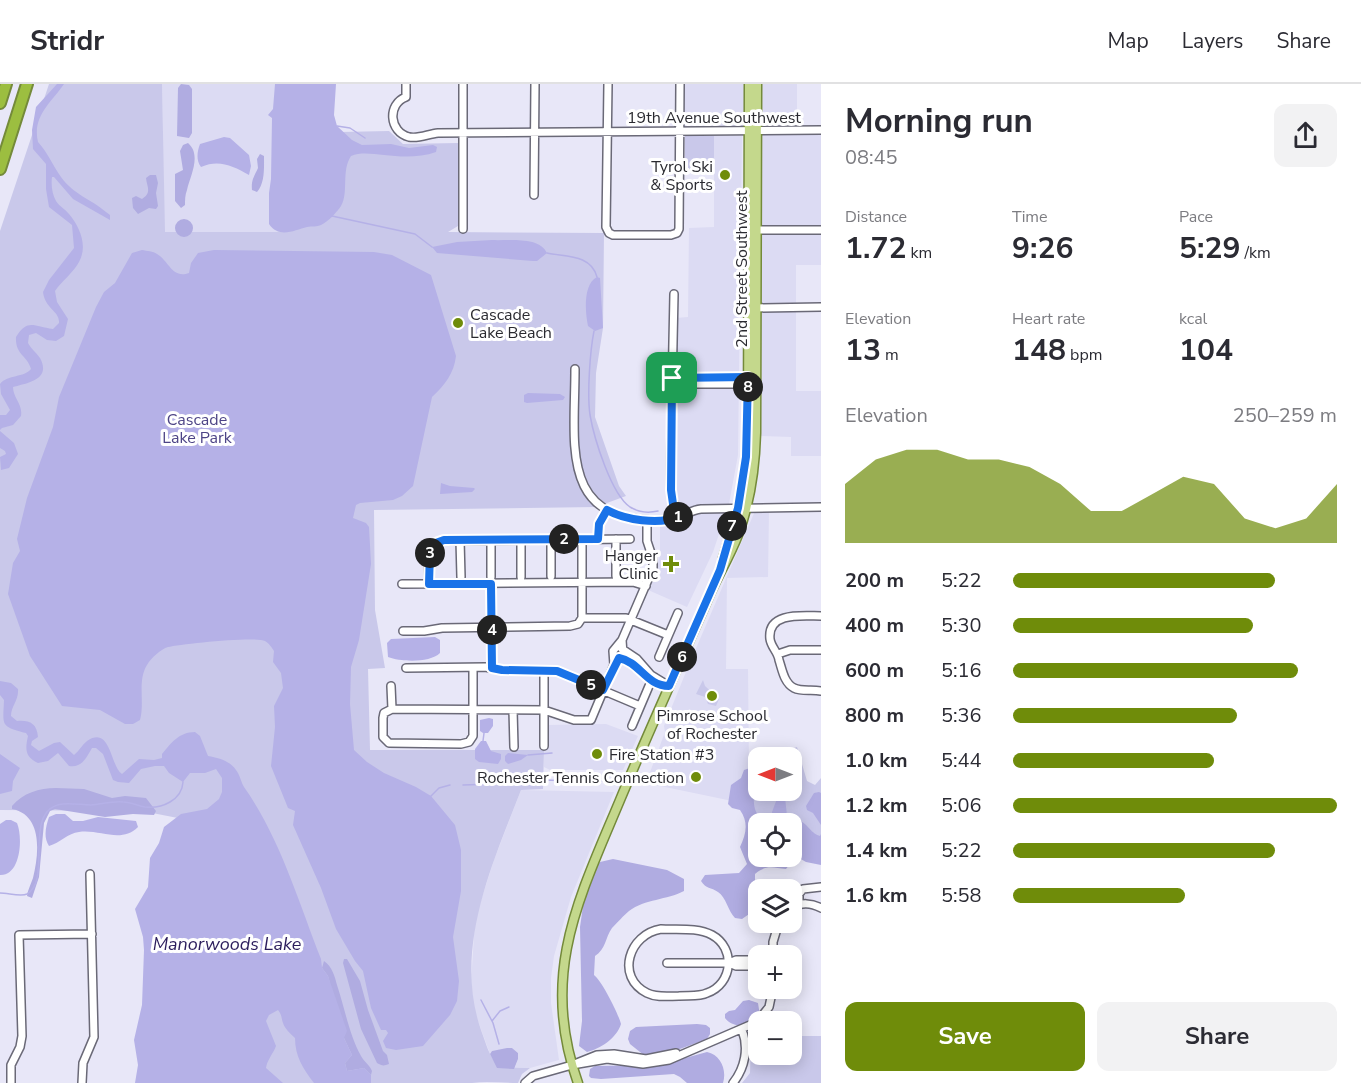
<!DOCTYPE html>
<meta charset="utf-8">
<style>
:root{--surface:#fff;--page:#f2f2f3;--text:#2b2b33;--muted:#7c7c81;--line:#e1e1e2;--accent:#6f8c0a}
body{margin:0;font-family:"Nunito Sans",sans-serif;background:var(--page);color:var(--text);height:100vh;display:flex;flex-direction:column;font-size:22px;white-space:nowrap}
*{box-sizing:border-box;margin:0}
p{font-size:20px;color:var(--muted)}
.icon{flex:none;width:33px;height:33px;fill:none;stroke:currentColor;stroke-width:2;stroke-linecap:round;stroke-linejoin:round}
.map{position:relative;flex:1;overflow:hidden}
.details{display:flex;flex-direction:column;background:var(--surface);width:540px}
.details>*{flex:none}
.needle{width:39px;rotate:270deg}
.controls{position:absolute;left:748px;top:663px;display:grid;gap:12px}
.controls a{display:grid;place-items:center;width:54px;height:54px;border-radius:12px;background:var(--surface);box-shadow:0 3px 15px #0003;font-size:30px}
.pin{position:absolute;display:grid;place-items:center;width:51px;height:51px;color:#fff;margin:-26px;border-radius:12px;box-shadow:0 3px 9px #0006}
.km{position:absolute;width:30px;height:30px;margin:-15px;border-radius:50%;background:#222;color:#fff;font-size:16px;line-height:30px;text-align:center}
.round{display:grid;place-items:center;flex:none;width:63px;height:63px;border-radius:12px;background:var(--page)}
.overview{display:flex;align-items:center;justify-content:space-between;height:102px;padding:0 24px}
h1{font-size:33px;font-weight:700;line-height:45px}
.figures{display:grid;grid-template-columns:repeat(3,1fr);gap:9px;height:102px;padding:6px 24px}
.figures div{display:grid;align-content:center}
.figures b{font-size:30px;font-weight:700}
.figures small{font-size:16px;font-weight:400}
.figures p{font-size:16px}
.chart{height:168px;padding:12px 24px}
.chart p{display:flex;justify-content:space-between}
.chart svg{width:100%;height:108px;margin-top:6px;fill:var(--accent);opacity:.7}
.action{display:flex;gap:12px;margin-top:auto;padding:12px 24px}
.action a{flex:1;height:69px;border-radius:12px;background:var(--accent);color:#fff;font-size:24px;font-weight:700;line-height:69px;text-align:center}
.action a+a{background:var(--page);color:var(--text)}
ul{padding:0 24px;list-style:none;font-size:20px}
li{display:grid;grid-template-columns:96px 72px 1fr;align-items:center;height:45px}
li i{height:15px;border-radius:8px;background:var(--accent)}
header{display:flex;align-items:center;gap:36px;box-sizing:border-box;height:84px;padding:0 30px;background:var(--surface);border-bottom:2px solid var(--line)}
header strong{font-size:28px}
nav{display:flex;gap:33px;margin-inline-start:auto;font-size:21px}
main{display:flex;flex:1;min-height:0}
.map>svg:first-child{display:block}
.built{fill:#dcdbf3}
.green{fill:#c9c8ea}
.forest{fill:#b0ace1}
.water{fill:#b5b1e7}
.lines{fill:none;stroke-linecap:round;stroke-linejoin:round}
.stream{stroke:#b5b1e7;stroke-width:1.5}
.minor-casing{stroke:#6a6977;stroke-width:10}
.major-casing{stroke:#748a3a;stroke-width:11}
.highway-casing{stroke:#748a3a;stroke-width:14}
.minor{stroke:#fff;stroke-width:7}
.major{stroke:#c4d88c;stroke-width:8}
.highway{stroke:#9cbe40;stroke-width:10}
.route-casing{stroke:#fff;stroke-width:12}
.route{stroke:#1a73e8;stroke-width:8}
.poi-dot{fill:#6f8c0a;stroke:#fff;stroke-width:2}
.labels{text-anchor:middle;stroke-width:6;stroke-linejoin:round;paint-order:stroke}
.street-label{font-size:16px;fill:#2a2a30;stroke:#fff}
.poi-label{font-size:16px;fill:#2a2a30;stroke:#fff;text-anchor:end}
.park-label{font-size:16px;fill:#4d4486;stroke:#fff}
.water-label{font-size:18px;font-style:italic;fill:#2b1d5c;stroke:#fff}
</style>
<header>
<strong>Stridr</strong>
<nav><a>Map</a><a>Layers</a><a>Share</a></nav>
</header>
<main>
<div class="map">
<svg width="821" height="999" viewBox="0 0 821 999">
<rect width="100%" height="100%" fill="#e8e7f8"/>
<path class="built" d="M162 0H284L287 148H164Z
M682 0H747L748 44H683Z
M760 0H797V43H821V181H796V307H821V372H791V353L760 352Z
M714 52H742L738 371 729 420 695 422 680 428 675 417 673 402 676 234 688 233 689 144 714 143Z
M755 427H769L768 493 727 494 726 585H748L749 684 739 703 737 718 646 699 665 648 664 642 688 583Z
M698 429H726L713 468 687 523 648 506 660 472V440L678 438Z
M606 640 638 652 623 686H550L544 683V666H547V641Z
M521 706 614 708 571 813 554 872 551 894V919L559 976 530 984 515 983 518 975V969L512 964 492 967 490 970 474 926 471 900 475 835 494 776Z"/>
<path class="green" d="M49 0H162L165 148H286L340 48 389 47 403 60 458 59V142L448 148 604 149 603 244 596 289 595 333 619 402 626 412 596 423 374 426 375 526 385 584 368 585 370 666H544L543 705 521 706C492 781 453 865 481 946 486 959 489 973 499 983L530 984 522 990 518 999C502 999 487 997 472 999H264L265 751 142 727 0 726V147Z
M685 52H714V86H685Z
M703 596 705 602 719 615 716 622 708 620 705 613 696 610Z
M797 663 807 697 815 701 821 694V759L792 740 765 739 749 729V681L759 677V706H792V674L769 673Z
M751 952H759V970H792V952H821V999H742L750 989Z"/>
<path class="forest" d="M181 0 189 1 192 5V49L189 54 177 52 178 4Z
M188 59C202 71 190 92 187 106 185 111 185 116 185 121L181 124 175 117V90L183 86 180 67 183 61Z
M260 70 264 72C264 84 265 99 257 108L252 106C251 96 254 93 258 84L257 75Z
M150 91H156L158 99 156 109 158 122 156 125 149 124 138 130 133 124 132 114 136 112 142 115C152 109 147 103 146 94Z
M175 144a9 9 0 1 1 18 0a9 9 0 1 1-18 0Z
M750 684C763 701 741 727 769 739L759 740V772H792V740L790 739 794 735C808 737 809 749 820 752L821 750V781L806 778 799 774 794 775 786 785C773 784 767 780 755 790V800L761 805 759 806V813H750L748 816 752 824V828L742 835 735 834C728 827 726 813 718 808 711 803 706 805 701 797L705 791 739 789 747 780 740 763C746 750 749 739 740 726L732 724 728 720 731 701 741 694 744 686Z
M56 704 84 705 112 714 125 712 146 714 156 727 154 731 133 730 105 733 55 725 50 727 44 739 39 793 32 814 27 812C28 805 31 800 33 794 39 770 43 731 12 725V722C23 709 39 704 56 704Z
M819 708 821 709V741L813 729 807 726 806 722 814 709Z
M613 775 667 786 684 795V807C667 816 645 815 629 827 624 831 617 839 612 844 605 854 606 865 595 872L594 891C602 897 619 931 621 940 617 954 600 965 587 968L579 962 582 937 580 843 584 815 597 782 600 778Z
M344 875H347L360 897 368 926 383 967 387 971 389 980C384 982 382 982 377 979L361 945 343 879Z
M324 877C332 882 335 893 337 901 345 925 349 950 361 972 364 978 370 981 372 987L371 991 364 984 347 987 345 979 352 971 344 954 328 892 322 884Z
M749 916 758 919 760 932C751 943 733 945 725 934V930L729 927 735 926 743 917Z
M697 940 706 941 710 944V950L707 955 669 969 645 972 630 960 628 955 630 947 636 943Z
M507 964H512L518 969V975L514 985 497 984 490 970 492 967Z
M707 968C721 971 727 986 723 999H687L680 993 674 990 601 995 591 994 589 992 590 985 595 982 660 981Z"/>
<path class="water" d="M57 0H64C51 19 32 32 38 58 48 69 53 82 61 93 74 111 91 115 106 128L110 131V136L73 115 54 93H52C51 101 52 110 56 117 59 122 65 125 69 130 80 143 88 162 79 178 73 189 62 197 55 207L57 218 68 235 64 252 56 257 47 256 36 249 29 251 28 259C31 265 36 268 40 274 52 296 26 299 13 303 13 314 23 320 21 332L13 341 2 344 0 346V331H6L10 326 1 310 0 300C8 290 24 294 31 285 27 271 15 271 16 253 28 234 34 243 53 245L59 239C60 227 45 225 43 208L49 196 74 164 72 141 49 123 46 105V80L33 65 32 46 36 23Z
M275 0H336L334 31 337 42 352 56 362 61 391 60 409 64 433 61 437 63 436 68C419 74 401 73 384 71 372 70 361 68 351 72 341 87 349 109 341 122 337 128 328 138 321 141 317 143 312 142 307 143 295 146 279 155 269 140V109L271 95 272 34 268 31 273 25Z
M224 53 230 54 249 71 251 82 249 91C233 82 219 75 201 83 196 76 197 68 200 60Z
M492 156C508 157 539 152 547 169L537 177H533L437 169 432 163 457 158Z
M142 166C147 167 153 167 157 170 169 177 172 195 189 189L191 179 198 169 214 166 374 168 392 171 431 191 456 272C454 289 445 301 432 313L413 402 402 412 393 416 360 419 356 421 353 434 366 439 369 443 371 480 359 556 351 583 350 620 354 666 367 678 384 689 416 703 431 712 455 741 461 766V807L453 853 459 897 457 917 450 931 423 962 396 966 386 964 383 957 388 949 386 946H381L371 924 363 887 355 877 336 845 321 804 293 741 295 727 288 724 271 682 275 643 274 622 283 604 281 589 273 578 274 567C272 564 269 559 265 557 256 552 180 560 168 563 161 565 151 574 147 581 137 597 145 618 140 636L133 640H125L100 626 62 622 30 572 8 510 13 479 20 467 17 455 27 414 53 343 59 313 96 223 104 208 115 199 132 169Z
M597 193 600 194 603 244 595 247 588 242C585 228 583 200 597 193Z
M528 309 560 310 565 313 563 316 527 319 524 318V311Z
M0 347 14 359 18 370 9 384 1 386 0 373 6 370 5 367 0 364Z
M441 399 450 402 474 404 475 405 472 408 440 410Z
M435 553 440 556V569C430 579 401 578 388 573L387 559 391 555Z
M0 597 11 599 18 605C19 616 11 622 11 632L17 637C29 636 37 639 38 653L32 657 31 661 39 667 54 659 60 658 74 671C79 667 82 661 87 657 111 641 110 682 122 690L139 675 154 676 162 674V670C171 659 179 648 195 648L200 652 208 672C219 674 230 677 236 686 240 691 241 698 244 703 280 754 298 816 321 875L322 884 328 892 347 947 344 954 352 971 345 979 347 987 364 984 371 991V999H314C303 985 295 972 295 954 290 949 285 945 283 939 281 933 282 931 278 926L269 931 266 937 276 962C273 970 267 976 266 984L283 999H135L138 981 134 956 142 921 144 866 143 853 135 825 148 803 150 774 159 759 164 743 181 730 207 725 219 715 222 708V694L216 685 205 689H190L183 698 169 689 164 682H155L141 685 129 699 118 698 113 696 103 670 96 664H92C86 674 82 684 69 682L58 669 48 677 38 679C25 673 25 665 28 652L26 649C0 642 3 642 4 616L0 611Z
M489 634 493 635V642L488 649H483L480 647V636Z
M481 657H486L491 667 501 670V675L498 680 479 678 475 675V665Z
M508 669 528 671 521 676 508 680 505 677V672Z
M0 670 20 684 13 697 12 707 0 710Z
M778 712 785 713 787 732C783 736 779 738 773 735L772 728Z
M56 730H65L73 737H83L98 733 136 737 138 743C121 760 100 745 79 748 68 749 60 759 49 762 43 753 46 742 49 733Z
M6 736H11L17 739C23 753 21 792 0 791V740Z"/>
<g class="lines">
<path class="stream" d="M337 42 350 44 365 54
M332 132 415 150 432 163
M547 169C565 173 591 170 597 193
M594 247C590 267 587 310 590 331 594 354 611 410 630 423 638 428 649 429 658 427
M483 657 484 649
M528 671 552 669
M463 701 493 700 533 696 603 697
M431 712 439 704 450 701
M0 809C8 809 21 813 27 810 53 796 21 724 63 720 72 719 82 721 91 721 102 720 113 717 123 718 131 718 138 722 145 723 162 725 182 716 183 698
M481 916 493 939 499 960
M492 937 500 927 509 923"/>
<defs>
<path id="minor" d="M406 0V13C387 20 389 48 409 53 419 55 428 50 438 49L821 46
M463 0V145
M608 0 606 143 609 149 613 151H671L677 149 679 145 680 0
M534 111 535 0
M752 146H821
M674 210 670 401 672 414 679 433
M754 224 821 223
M575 285C575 363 558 442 667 436 679 436 689 426 701 425L821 423
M672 294 751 295
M672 300H748L753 299
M551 455V492
M582 455V493
M598 455 599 440 607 426
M616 455V492
M460 456 461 493
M491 456V493
M521 456V493
M582 499V534
M402 500 633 498 646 502
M429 500C429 486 425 462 441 457L630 455
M491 500 492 584
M821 532C804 532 767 527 770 555 771 563 778 568 779 576 782 585 784 599 794 604 802 608 812 605 821 607
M403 547H424L442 544 570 542 578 540 582 534H626L668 551
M622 565 637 575 651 591 669 602
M778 570 790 566H821
M659 573 678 529
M618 574C640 578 646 602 669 602
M614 581 613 567 622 556 653 484V475L647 457V436
M406 584 485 583 502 586 557 587 640 622
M544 586V662
M391 602 392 625
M392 625 544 626 574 636H591L614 581 623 570 622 556
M392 625 384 629 383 634V653L389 659 461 660 469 658 473 652V584
M513 626 514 663
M632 642 649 602
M799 820V810L803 805 821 803
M792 824C801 818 812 819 821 824
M661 845C677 846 697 843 712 851 736 864 733 900 707 909 699 913 688 911 679 912 669 912 657 914 647 909 615 893 629 850 661 845Z
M773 872V858L779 838
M667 879H729L736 882H759
M729 879 736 876H759
M572 981 607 975 643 980 669 976 757 938 769 923 773 904
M11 999V981L20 963 22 952 19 851 92 850
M82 999 83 979 94 953 90 790
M525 999 533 992 572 981 597 971 614 970 646 975 676 969
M733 999C745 984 749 964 742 946"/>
<path id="major" d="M723 474 739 424 745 385 748 355 749 0
M578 999C539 891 579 814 620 716 648 649 678 583 707 517 716 495 729 474 738 451 750 419 755 384 756 349L757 0"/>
<path id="highway" d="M0 19 6 0
M0 85 27 0"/>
</defs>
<use href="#minor" class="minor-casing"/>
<use href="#major" class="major-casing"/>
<use href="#highway" class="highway-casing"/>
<use href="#minor" class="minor"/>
<use href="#major" class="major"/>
<use href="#highway" class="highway"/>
</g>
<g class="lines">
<defs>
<path id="route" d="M748 293 746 373 738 424 720 486 669 602C646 602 640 578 619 574L603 606 557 587 502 586 492 584 491 500H429L430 468 433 460 444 456 598 455 599 440 607 426C625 436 658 441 679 433L673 420 671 406 672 294Z"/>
</defs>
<use href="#route" class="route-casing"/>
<use href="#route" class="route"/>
</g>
<g class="poi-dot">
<circle cx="725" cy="91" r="6"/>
<circle cx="458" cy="239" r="6"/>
<path d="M668 471h6v6h6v6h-6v6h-6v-6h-6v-6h6z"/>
<circle cx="712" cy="612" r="6"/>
<circle cx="597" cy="670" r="6"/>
<circle cx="696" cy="693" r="6"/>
</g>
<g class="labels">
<g class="street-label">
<text x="714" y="39">19th Avenue Southwest</text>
<text transform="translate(741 185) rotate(-90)" y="6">2nd Street Southwest</text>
</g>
<g class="poi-label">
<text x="713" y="88">Tyrol Ski<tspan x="713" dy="18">&amp; Sports</tspan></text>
<text x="470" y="236" text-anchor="start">Cascade<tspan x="470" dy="18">Lake Beach</tspan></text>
<text x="658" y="477">Hanger<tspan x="658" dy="18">Clinic</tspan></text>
<text x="712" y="637" text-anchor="middle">Pimrose School<tspan x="712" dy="18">of Rochester</tspan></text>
<text x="609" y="676" text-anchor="start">Fire Station #3</text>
<text x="684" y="699">Rochester Tennis Connection</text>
</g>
<g class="park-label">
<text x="197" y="341">Cascade<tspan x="197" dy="18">Lake Park</tspan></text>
</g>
<g class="water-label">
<text x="227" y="866">Manorwoods Lake</text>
</g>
</g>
</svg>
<div class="controls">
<a><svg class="needle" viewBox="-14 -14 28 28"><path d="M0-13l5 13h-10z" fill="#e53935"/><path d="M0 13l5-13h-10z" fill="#7c7c81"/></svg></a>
<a><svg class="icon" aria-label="locate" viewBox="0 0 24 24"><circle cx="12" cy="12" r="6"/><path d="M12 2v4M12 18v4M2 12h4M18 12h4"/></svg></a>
<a><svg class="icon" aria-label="layers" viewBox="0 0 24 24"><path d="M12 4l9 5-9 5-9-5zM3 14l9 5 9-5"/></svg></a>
<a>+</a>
<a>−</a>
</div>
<div class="pin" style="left:672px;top:294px;background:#1e9e55"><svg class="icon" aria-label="arrive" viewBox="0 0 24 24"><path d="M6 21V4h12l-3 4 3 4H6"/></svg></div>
<b class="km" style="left:678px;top:433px">1</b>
<b class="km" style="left:564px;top:455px">2</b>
<b class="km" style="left:430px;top:469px">3</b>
<b class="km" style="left:492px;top:546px">4</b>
<b class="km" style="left:591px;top:601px">5</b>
<b class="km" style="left:682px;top:573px">6</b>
<b class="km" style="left:732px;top:442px">7</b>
<b class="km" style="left:748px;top:303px">8</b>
</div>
<section class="details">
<div class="overview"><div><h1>Morning run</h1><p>08:45</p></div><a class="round"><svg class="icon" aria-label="share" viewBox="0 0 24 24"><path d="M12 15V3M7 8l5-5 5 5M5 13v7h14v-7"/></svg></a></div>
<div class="figures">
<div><p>Distance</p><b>1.72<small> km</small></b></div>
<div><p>Time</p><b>9:26</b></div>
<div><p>Pace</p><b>5:29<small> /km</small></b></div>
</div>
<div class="figures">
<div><p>Elevation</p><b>13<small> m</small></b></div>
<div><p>Heart rate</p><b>148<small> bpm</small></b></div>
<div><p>kcal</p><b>104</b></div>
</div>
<div class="chart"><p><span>Elevation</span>250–259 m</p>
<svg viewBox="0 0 160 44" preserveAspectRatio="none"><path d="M0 44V20L10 10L20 6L30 6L40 10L50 10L60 13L70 20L80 31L90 31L100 24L110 17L120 20L130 34L140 38L150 34L160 20V44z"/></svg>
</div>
<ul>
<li><b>200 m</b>5:22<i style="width:81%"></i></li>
<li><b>400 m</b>5:30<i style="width:74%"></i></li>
<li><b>600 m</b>5:16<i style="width:88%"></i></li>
<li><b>800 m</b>5:36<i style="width:69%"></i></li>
<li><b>1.0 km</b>5:44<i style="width:62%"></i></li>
<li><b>1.2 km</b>5:06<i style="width:100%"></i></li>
<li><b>1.4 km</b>5:22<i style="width:81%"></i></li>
<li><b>1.6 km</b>5:58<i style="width:53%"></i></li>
</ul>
<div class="action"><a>Save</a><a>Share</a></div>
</section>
</main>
